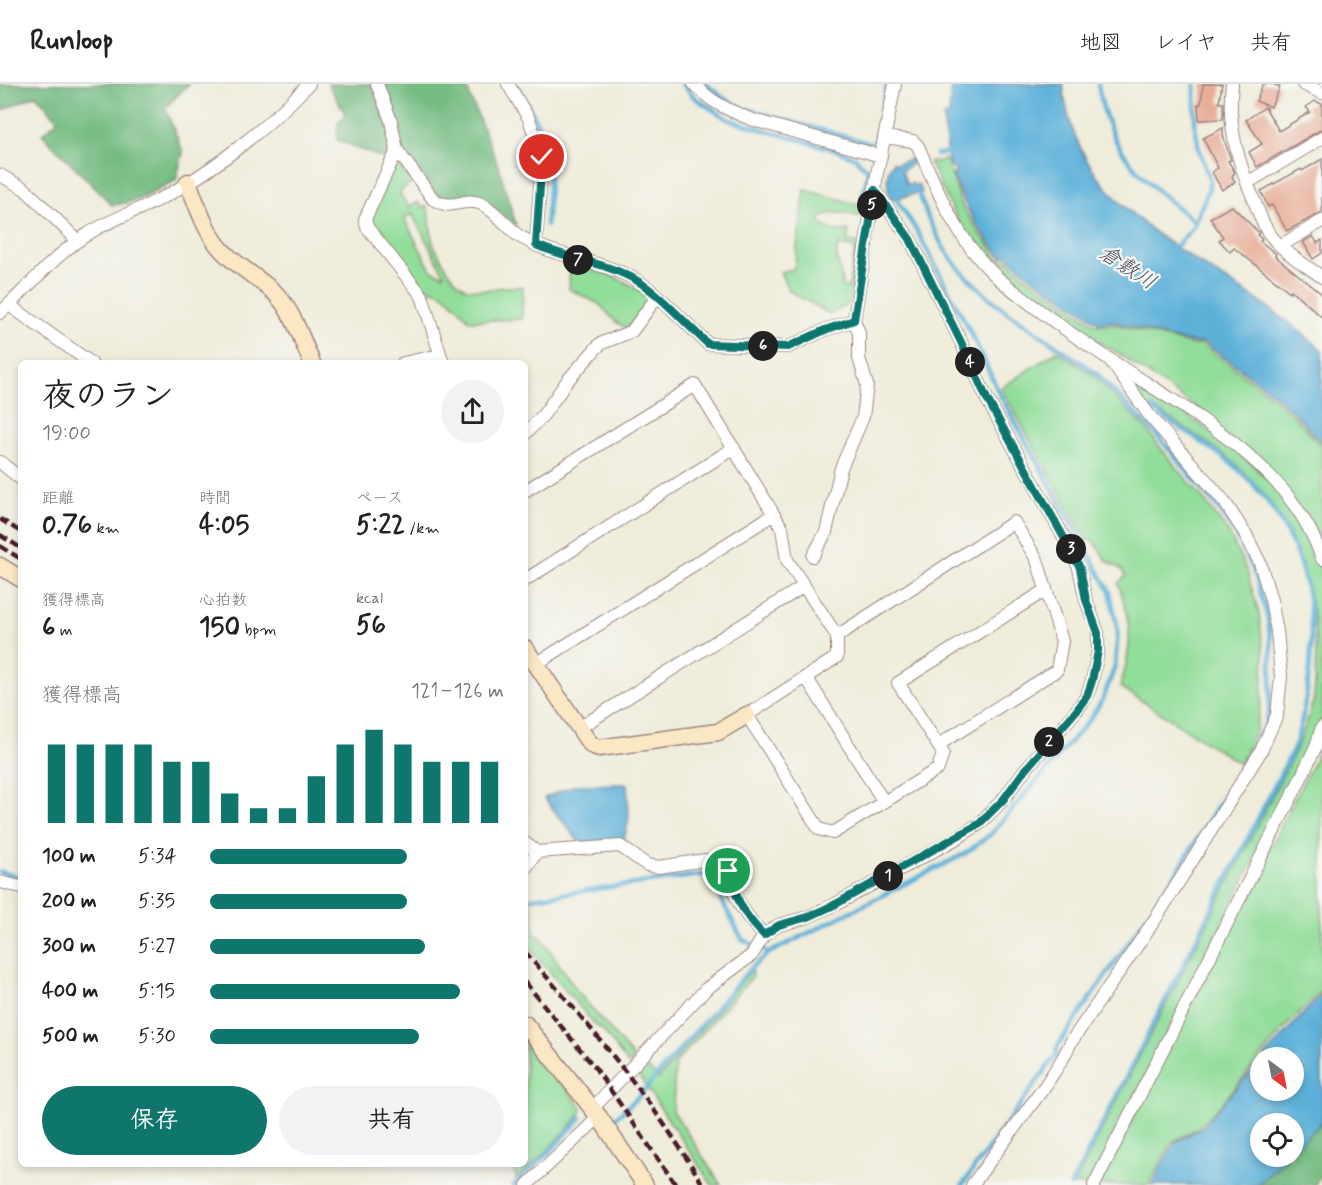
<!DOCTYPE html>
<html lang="ja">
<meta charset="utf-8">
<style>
:root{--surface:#fff;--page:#f2f2f2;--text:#222;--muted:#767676;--line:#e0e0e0;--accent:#0f766e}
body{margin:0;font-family:Mynerve,"Klee One",sans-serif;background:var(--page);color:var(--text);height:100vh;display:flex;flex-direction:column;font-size:22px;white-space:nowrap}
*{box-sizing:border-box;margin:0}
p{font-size:20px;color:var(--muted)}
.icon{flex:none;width:33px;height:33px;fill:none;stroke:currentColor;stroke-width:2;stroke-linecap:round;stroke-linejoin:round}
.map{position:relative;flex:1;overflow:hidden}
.details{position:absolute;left:18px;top:276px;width:510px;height:807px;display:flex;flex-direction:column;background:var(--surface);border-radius:9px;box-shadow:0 3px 9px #0003}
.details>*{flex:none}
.needle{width:39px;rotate:148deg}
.controls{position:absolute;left:1250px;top:963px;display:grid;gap:12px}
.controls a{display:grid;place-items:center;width:54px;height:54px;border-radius:50%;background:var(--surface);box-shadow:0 3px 9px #0003;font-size:30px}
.pin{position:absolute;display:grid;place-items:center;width:51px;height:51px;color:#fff;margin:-26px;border:3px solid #fff;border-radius:50%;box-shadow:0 2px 6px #0007}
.km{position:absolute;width:30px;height:30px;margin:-15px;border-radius:50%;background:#222;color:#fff;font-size:16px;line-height:30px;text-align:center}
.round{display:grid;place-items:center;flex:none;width:63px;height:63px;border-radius:32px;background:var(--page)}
.headline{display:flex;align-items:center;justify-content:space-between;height:102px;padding:0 24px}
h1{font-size:33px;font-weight:700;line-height:45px}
.stats{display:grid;grid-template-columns:repeat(3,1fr);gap:9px;height:102px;padding:6px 24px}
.stats div{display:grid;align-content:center}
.stats b{font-size:26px;font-weight:700}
.stats small{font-size:16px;font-weight:400}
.stats p{font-size:16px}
.chart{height:168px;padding:12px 24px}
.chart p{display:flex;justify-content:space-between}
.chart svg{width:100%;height:108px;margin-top:6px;stroke:var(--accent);stroke-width:6}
.action{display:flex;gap:12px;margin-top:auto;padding:12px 24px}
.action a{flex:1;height:69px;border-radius:36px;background:var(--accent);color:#fff;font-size:24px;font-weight:700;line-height:69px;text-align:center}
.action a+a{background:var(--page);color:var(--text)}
ul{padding:0 24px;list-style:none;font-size:20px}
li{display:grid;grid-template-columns:96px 72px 1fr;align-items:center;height:45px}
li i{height:15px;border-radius:8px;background:var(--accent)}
header{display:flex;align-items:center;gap:36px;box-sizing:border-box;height:84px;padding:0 30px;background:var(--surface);border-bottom:2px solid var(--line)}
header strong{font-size:28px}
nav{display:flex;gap:33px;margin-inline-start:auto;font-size:21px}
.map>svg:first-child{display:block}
.green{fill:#91dd9a;stroke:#6e7e62;stroke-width:1.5;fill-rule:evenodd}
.forest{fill:#74bc82;stroke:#5f6e56;stroke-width:1.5}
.water{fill:#5db1d9;stroke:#546882;stroke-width:1.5}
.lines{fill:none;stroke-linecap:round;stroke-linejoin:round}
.stream{stroke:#5db1d9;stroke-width:4.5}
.building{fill:#e8ae98}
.street-casing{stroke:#9c8682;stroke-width:14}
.secondary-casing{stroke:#9c8682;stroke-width:19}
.street{stroke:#fff;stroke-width:12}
.secondary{stroke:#fbe7c3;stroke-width:16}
.rail{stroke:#4a1f2b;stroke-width:4.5;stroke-dasharray:9 4.5;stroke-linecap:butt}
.route-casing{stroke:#fff;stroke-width:12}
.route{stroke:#0f766e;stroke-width:8}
.labels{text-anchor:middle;stroke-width:4.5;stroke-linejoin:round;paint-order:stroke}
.water-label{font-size:21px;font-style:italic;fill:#515268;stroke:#f6f6f2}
</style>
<header>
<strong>Runloop</strong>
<nav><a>地図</a><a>レイヤ</a><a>共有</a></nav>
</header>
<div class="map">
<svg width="1322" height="1101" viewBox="0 0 1322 1101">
<rect width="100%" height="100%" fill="#f6f6f2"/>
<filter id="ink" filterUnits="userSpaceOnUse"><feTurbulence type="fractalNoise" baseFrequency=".0167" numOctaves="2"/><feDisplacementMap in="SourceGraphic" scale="12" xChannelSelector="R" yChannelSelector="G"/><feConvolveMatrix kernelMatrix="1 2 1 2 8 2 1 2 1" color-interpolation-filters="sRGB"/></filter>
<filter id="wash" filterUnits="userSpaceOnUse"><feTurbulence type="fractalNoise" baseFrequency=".008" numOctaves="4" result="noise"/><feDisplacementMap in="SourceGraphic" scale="24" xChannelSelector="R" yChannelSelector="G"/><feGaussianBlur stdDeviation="1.35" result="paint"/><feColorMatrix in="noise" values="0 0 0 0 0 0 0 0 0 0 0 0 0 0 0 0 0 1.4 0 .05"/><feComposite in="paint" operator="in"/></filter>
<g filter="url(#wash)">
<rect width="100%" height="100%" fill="#efecd9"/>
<path class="green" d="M943 75H946L963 124 981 151 1000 175H1006L1023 191 1096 241H1118L1193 261 1202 260C1242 291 1293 322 1322 365V462L1313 441 1204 329 1116 268 1099 258 1089 257 1003 196 969 159 929 78 942 77Z
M400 81 411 99 403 105 400 110 409 123 418 118 422 124 426 122 428 125 433 160 447 185 457 198 467 205 485 206 503 203H523L522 235 470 237C457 223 445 204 424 205L369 140 389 88ZM412 130 444 190 443 191 431 186 404 134Z
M805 106 865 122 863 133C848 131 830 123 819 136 827 147 835 148 849 146L847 157 858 159 849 220 830 230 789 207 780 188 794 185ZM838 161 855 164 848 204 842 202C842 184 834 178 838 161Z
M570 181C604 188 622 193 650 214L627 245 616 238 599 220 569 205Z
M1057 267 1092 290 1148 347 1166 371 1204 416 1228 448 1247 487 1259 530 1264 572 1262 614 1256 646 1240 680 1120 603C1133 562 1132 540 1118 499L1126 492 1121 485 1107 477 1092 455 1087 457 1001 304Z
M1124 291C1200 339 1294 392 1321 485 1322 497 1322 514 1322 526 1322 563 1322 600 1322 636L1314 658 1090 1101H1074L1298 662C1304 646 1310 630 1314 614 1322 528 1306 450 1244 388 1217 361 1182 343 1151 322L1146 325Z
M1322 661V906L1283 946 1218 1024 1196 1045 1172 1058 1148 1101H1099Z
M529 817 531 822 534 850 541 853 577 907 634 974 628 980 602 945 596 942 525 859V818Z
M752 886 753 892 675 980 673 1027 721 1101H712L635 986 643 978 658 995Z
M525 951 582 1024 580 1031 547 1067 516 1095 514 1080H525Z"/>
<path class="forest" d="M0 0H189L165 24 183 68 176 96C154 108 137 120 112 121L42 50 58 36 36 11 0 27Z
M328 0H371C381 22 396 51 387 76L337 56 338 40 345 30Z
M383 0H465L499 84 516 141 479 112 442 117 401 63 398 38Z
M1322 1038V1091L1315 1101H1257L1287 1073 1293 1072V1066Z"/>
<path class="water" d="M951 0H1063C1072 111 1170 159 1253 213 1277 229 1300 247 1322 266V361C1292 318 1244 288 1203 258L1195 259 1175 255 1115 238 1099 239 1027 190 1006 171 1002 173C978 146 965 124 953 91L955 89V86L949 82 943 32 949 31Z
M916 73 917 76 902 87 907 101 912 99 913 102 918 100 922 108 892 116C886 104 885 89 893 78L896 80Z
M627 700 629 734 624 757 579 758 544 714 575 701Z
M1322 909V1038L1293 1066V1040H1260V1072L1287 1073 1257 1101H1151L1174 1059 1202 1043 1260 978V1006H1293V974L1264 973Z"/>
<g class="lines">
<path class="stream" d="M515 0C550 52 553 80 546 141
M682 0 695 14 729 36 839 67 855 74 868 86 862 115
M706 0 725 15 743 24 876 61
M1098 0C1109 72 1143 94 1195 138L1191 146 1171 168
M875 60 887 0
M936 71 951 68
M917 105 928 134 943 163 959 185 983 208 1003 225 1096 289 1158 352 1220 426 1237 451 1248 474 1256 494 1268 535 1271 561V600L1269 629 1265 642 1239 688 1178 786 1057 963 1056 971 962 1101
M1195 138 1208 107 1210 97 1199 65 1195 42V0
M0 788 21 793
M525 815 700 791H713L723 819 742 855 769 869
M613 1036 637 1014 751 884 769 869 966 769 991 750 1091 634 1103 615 1115 582 1118 547 1110 508 999 309 972 251 917 147 894 112
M514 1101 549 1068 581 1034
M1071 1101 1296 660C1322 558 1321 465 1241 388 1214 363 1181 346 1152 325L1148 328"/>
</g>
<g id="blocks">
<path class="building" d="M1203 0H1222L1219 19H1223V35L1199 36 1198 20H1201Z
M1263 0H1273L1280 3 1271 23 1256 17Z
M1315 17 1322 20V45L1257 83 1249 68 1262 60 1246 36 1265 23 1279 47 1310 28 1306 23Z
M1223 44V51L1231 76 1228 77 1235 88 1232 92 1235 98 1222 106 1212 88 1218 84 1203 54Z
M1322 75V128L1287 147 1272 121 1268 123 1261 107 1301 85 1302 87Z
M1232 122 1259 149 1257 151 1262 155 1260 157 1276 170 1275 172 1322 210V233L1291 206 1290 208 1234 164 1230 168 1219 156 1223 153 1210 134Z
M1313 152 1317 159 1322 156V169L1313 175 1303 158Z"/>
</g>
</g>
<g filter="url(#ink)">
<use href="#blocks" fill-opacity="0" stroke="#9c8682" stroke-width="1.5"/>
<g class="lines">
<defs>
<path id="street" d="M377 0 391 37 397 66 365 135 367 143 422 212 443 279
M508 0 529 35 542 73 536 161C568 175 605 178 636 196 660 210 687 241 708 260L788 263 825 246 854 236
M694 0C710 18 730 27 753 36L881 72
M1232 0C1227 41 1238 78 1254 116 1259 129 1263 143 1272 153 1285 169 1305 181 1322 193
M1303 0 1322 9
M884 53 913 57 918 62C939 111 958 158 998 194 1033 223 1071 250 1109 275 1187 327 1292 380 1322 475
M397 66 433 115C453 128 462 113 479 119 492 123 507 143 519 152 524 155 530 158 536 161
M0 91 25 105 78 157
M1247 99 1322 54
M1280 162 1322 137
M9 221 91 279
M0 229C29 203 54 171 88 150 111 135 137 127 162 114 212 88 270 41 309 0
M403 279 440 271
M525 350 544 330 568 296 600 260 632 247 657 213
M0 378 21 395
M525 407 695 301 782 444 787 476 837 552V573L747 631 819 745 833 749 938 685 943 669 898 599 1046 506
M813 472 826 448 841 384 863 333 867 301 859 274V249L854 236 877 90 895 0
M525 496 734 364
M837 552 1014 438 1037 476 1062 557 1057 586 938 661
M536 580 773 431
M806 593 884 718
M579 644 804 502
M525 759 537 768 620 762 647 781 659 783 705 776 720 779C729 789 731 800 736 813 743 828 752 839 764 851
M525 785 537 768
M0 798 21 803
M592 1025 706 905 752 871 764 851 779 841 808 833 836 820 957 754 979 740 1003 716 1024 687 1076 627 1087 612 1092 597 1098 567V549L1086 516 1079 484 1073 470 987 315 961 258 910 155 875 106
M527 1101 599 1033
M972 1101 1045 1002 1063 974 1071 958 1156 834 1261 667 1277 631 1281 593 1277 547 1271 516 1260 479 1246 451 1224 417 1149 331 1110 276
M1094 1101 1299 698 1316 662 1322 643"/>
<path id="secondary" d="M188 98C197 121 205 147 221 165 236 182 258 193 275 209 293 227 302 256 312 279
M0 482 21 495
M525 564 588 657 593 662 599 664 718 648 747 631
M525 940 599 1033 645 1101"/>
</defs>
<use href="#street" class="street-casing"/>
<use href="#secondary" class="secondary-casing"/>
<use href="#street" class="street"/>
<use href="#secondary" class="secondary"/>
<path class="rail" d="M0 435 21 448
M0 451 21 464
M0 462 21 475
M525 868C590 942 653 1016 703 1101
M525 898 596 985 676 1101"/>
</g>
</g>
<g class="lines" filter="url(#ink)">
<defs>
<path id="route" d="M542 73 536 161C568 175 605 178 636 196 660 210 687 241 708 260L788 263 825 246 854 236 875 106 910 155 961 258 987 315 1073 470 1080 484 1086 516 1098 549V567L1092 597 1087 612 1076 627 1024 687 1003 716 979 740 836 820 808 833 779 841 764 851C742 830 737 815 728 787"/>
</defs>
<use href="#route" class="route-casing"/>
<use href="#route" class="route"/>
</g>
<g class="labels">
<g class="water-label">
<text transform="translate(1128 183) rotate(33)" y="7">倉敷川</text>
</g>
</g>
</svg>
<div class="controls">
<a><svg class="needle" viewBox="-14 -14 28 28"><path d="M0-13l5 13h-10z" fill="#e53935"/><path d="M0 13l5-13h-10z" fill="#767676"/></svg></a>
<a><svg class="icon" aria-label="locate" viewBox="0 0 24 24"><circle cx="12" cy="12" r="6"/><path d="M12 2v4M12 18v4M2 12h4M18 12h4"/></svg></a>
</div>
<div class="pin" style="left:728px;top:787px;background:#1e9e55"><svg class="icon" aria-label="arrive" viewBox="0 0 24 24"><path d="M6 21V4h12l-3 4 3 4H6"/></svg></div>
<div class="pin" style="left:542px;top:73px;background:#d93025"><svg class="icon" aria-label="check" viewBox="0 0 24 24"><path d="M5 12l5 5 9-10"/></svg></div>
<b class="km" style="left:888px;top:792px">1</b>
<b class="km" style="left:1049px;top:658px">2</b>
<b class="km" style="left:1071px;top:465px">3</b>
<b class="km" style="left:970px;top:278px">4</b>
<b class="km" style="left:872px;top:121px">5</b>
<b class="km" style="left:763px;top:262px">6</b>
<b class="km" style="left:578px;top:176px">7</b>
<section class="details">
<div class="headline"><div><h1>夜のラン</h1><p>19:00</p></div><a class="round"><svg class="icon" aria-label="share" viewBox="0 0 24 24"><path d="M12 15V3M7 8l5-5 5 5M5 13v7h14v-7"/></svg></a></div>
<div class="stats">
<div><p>距離</p><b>0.76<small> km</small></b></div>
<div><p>時間</p><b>4:05</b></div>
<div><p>ペース</p><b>5:22<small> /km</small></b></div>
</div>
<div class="stats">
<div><p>獲得標高</p><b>6<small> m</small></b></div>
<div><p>心拍数</p><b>150<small> bpm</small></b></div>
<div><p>kcal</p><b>56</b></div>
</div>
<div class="chart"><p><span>獲得標高</span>121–126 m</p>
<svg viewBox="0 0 160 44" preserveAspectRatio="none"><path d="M5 44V12M15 44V12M25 44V12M35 44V12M45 44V19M55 44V19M65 44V32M75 44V38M85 44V38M95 44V25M105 44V12M115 44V6M125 44V12M135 44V19M145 44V19M155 44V19"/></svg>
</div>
<ul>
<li><b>100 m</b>5:34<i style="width:67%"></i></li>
<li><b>200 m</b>5:35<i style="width:67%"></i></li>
<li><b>300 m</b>5:27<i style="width:73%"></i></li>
<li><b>400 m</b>5:15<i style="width:85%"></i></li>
<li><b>500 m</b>5:30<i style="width:71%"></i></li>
</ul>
<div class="action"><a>保存</a><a>共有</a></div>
</section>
</div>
